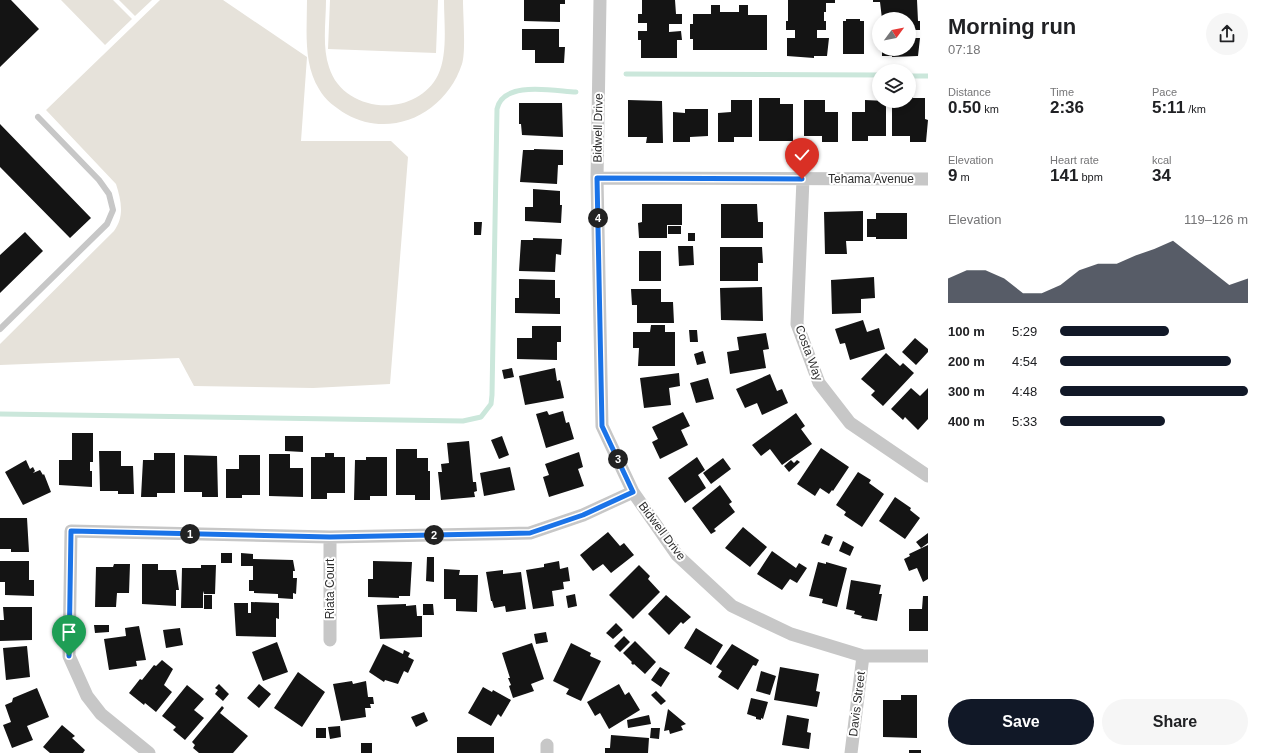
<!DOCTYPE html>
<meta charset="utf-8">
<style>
:root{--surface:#fff;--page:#f6f6f6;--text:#202124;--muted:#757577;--accent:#111827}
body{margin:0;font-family:Arial,sans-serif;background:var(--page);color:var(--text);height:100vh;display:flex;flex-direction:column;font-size:15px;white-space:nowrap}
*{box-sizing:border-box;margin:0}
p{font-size:13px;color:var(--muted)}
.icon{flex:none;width:22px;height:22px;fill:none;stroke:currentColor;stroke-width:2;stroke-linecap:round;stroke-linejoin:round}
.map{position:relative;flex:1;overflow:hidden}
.panel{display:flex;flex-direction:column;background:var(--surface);width:340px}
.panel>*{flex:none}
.needle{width:26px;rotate:58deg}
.controls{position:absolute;left:872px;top:12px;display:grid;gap:8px}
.controls a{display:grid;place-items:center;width:44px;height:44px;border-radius:50%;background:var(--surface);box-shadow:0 2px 6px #0003;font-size:20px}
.pin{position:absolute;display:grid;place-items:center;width:34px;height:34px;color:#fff;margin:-41px -17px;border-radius:50% 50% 50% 0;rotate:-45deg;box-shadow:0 0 4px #0007}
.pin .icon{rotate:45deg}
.km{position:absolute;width:20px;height:20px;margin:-10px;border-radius:50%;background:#222;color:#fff;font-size:11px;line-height:20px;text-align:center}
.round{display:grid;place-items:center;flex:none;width:42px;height:42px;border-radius:21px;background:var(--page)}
.head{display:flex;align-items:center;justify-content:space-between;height:68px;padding:0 20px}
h1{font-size:22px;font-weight:600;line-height:30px}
.figures{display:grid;grid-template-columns:repeat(3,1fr);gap:6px;height:68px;padding:4px 20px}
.figures div{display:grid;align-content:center}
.figures b{font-size:17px;font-weight:600}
.figures small{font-size:11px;font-weight:400}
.figures p{font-size:11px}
.chart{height:112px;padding:8px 20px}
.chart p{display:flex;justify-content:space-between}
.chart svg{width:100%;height:72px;margin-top:4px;fill:var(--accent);opacity:.7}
.action{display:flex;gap:8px;margin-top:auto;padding:8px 20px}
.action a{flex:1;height:46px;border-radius:24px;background:var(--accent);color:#fff;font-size:16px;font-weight:600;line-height:46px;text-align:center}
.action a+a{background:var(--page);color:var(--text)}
ul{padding:0 20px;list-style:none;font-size:13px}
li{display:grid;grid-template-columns:64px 48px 1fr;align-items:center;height:30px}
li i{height:10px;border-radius:5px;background:var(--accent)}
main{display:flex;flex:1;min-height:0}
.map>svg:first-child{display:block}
.green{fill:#e6e2da}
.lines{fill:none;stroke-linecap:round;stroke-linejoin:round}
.stream{stroke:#cbe7db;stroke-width:5}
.building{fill:#141414}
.lane{stroke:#c7c7c7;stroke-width:6}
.street{stroke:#c7c7c7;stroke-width:13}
.route-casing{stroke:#fff;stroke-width:8}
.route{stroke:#1a73e8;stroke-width:5}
.labels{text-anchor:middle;stroke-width:4;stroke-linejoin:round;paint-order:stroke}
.street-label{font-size:12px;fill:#2d2d2d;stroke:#fff}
</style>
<main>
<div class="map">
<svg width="928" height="753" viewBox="0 0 928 753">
<rect width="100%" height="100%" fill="#fff"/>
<path class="green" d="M61 0H113L132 19 105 45Z
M119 0H152L135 16Z
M160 0H223L307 57 301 141H391L408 157 390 384 313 388 194 386 179 358 0 365V344L114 231C125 216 121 200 116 184L46 110Z
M307 0H326C326 22 322 46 329 67 343 114 416 119 438 75 448 54 444 23 444 0H463C463 15 466 52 462 64 446 113 392 140 346 114 336 108 325 100 319 89 303 63 307 30 307 0Z
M330 0H438L436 53 328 49Z"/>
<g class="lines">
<path class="stream" d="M626 74 879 75
M909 76H928
M0 414 463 421 481 417 491 404 492 395 497 109C503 80 554 91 576 92"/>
</g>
<path class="building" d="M0 0H11L39 29 0 67Z
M524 0H565V4H560V22L524 21Z
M642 0H675L676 14H682V24H669V32L681 31 682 40H677V58H641V40H638V31H647V23H638V14H642Z
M788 0H835V3H826V12H824V21H826V30H817V38H829L827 56H814V58L787 56V38H795V30H786V21H788Z
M873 0H917L918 21H920V30H911V38H920L918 56 892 57V56H882V49H909V19H882L880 2H873Z
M711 5H720V12H739V5H748V15H767V50H693V39H690V24H693V14H711Z
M846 19H860V21H864V54H843V21H846Z
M522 29H559V47H565L564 63H535V50H522Z
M909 94H913V98H925V119L928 120 926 142H910V136H892V101H909Z
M759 98H780V104H793V141H759Z
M628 100 662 101 663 143H646L647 137H628Z
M731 100H752V137H734V142H718V113L731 112Z
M804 100H825V112H838V142H822V136H804Z
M865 100 886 101V136H868V141H852V112H865Z
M519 103H562L563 137 522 135 521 124H519Z
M685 109H708V136L690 137V142H673V112L685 113Z
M0 124 91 218 70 238 0 167Z
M534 149 563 150V165H558L557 184 520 182 523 150H534Z
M533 189 560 191V205H562L561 223 525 221V207H533Z
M642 204H682V225H667V238H639L638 223 642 222Z
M721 204H757L758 222H763V238H721Z
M863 211V241H846L847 254H825L824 212Z
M876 213H907V239H876V237H867V219H876Z
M474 222H482L481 235H474Z
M668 226H681V234H668Z
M25 232 43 251 0 293V255Z
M688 233H695V241H688Z
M533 238 562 239 561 255 556 254 555 272 519 271 521 240H533Z
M678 246H693L694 265 679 266Z
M720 247H762L763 263H758V281H720Z
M639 251H661V281H639Z
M874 277 875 298 861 299V313L832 314 831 280Z
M519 279 555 280V298H560V314L515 313V298H519Z
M762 287 763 321 721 320 720 288Z
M631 289H661V302H673L674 323H637V305H632Z
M863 320 867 332 879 328 885 349 850 360 845 343 840 344 835 329Z
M651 325H665V332H675V366H638L639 348H633V332H650Z
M532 326H561V342H557V360L517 359V338H532Z
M689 330H697L698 342H690Z
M766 333 769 349 763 350 766 368 730 374 727 352 739 350 737 337Z
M915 338 928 349V352L916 365 902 352Z
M703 351 706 363 697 365 694 354Z
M886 353 900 366 903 363 914 373 883 406 871 395 875 391 861 379Z
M512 368 514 377 504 379 502 370Z
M555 368 557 381 560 380 564 398 525 405 519 376Z
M679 373 680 386 669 388 671 405 644 408 640 378Z
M770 374 777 391 782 389 788 403 762 415 757 403 745 408 736 389Z
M708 378 714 399 696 403 690 383Z
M911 388 920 396 928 388V419L918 430 905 417 903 420 891 409Z
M547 411 549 415 563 411 566 423 569 422 574 439 546 448 536 414Z
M683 412 690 426 681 430 688 445 660 459 652 442 658 439 652 427Z
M796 413 805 426 801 429 812 444 782 465 770 449 761 456 752 445Z
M72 433H93V462H90V471H92V487L59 485V460H72Z
M285 436H303V452L285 451Z
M502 436 509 455 499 459 491 440Z
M469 441 473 482H476L477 491 474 492 475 497 441 500 438 472H442L441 464 449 463 447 443Z
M821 448 849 467 833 491 832 490 829 494 820 488 815 496 797 484Z
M396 449H417V458H428V471H430V500H415V495H396Z
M99 451H121V466H133L134 494H118V491H100Z
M579 452 583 467 578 469 584 486 549 497 543 477 549 475 545 464Z
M154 453H175V493H157V497H141L143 460H154Z
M325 453H334V457H345V493H327V499H311V457H325Z
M269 454H290V468H303V497L269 496Z
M184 455 217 456 218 497H202V492H184Z
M239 455H260V495H242V498H226V469H239Z
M366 457H387V496H370V500H354L355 460H366Z
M697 457 705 470 698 475 706 488 685 503 668 478Z
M723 458 731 469 711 484 703 473Z
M26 460 30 469 33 467 35 471 33 473 40 470 43 475 44 474 51 492 23 505 5 472Z
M791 460 794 463 797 460 800 462 789 472 784 466Z
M510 467 515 490 484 496 480 473Z
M858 472 871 480 869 483 884 494 862 527 844 515 846 512 836 505Z
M720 485 732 502 729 504 735 512 714 529 716 531 711 534 692 508Z
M895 497 911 508 910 510 920 518 905 539 879 521Z
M0 518H27L29 552H11V549H0Z
M743 527 767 547 750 567 725 548Z
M608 532 620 546 624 543 634 555 611 573 603 564 593 571 580 555Z
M928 533V543L921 548 916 542Z
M825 534 833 537 829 546 821 543Z
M843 541 854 547 850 556 839 551Z
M928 545V579L923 582 917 568 909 571 904 559 910 556 909 554Z
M772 551 796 568 799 563 807 568 797 583 790 579 782 590 757 574Z
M221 553H232V563H221Z
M241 553 253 554V559L293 560 295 571H293V578H297L296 594 293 593V599L278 598V594L254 593V591H249V580H253V566H241Z
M427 557H434V582L426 581Z
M0 561H29V580H34V596L5 595V582H0Z
M373 561 412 562 410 596H399V598L368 597V579H373Z
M559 561 560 569 568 567 570 581 563 582 564 589 552 591 554 606 533 609 526 570 544 567V564Z
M818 562 826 564V562L847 568 837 607 822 603 823 599 809 596Z
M114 564H130L129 593H117L116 607H95L96 567H113Z
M142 564H158V570H176L179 590H176V606L142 604Z
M201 565H216L215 594H204L203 591V608H181L182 568H201Z
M639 565 650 576 648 579 660 592 633 619 609 595Z
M444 569 460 570 459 575H478L477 612 456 611V599H444Z
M503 570V574L521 572 526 609 506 612 505 606 494 608 492 601H491L486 572Z
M851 580 881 585 879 594H882L877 621 861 618 862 616 854 614 855 611 846 609Z
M575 594 577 606 568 608 566 596Z
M204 595H212V609H204Z
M666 595 691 617 683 624 681 622 669 635 648 614Z
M923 596H928V631H909V609H922Z
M251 602 279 603V619L276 618V637L236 636 234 603H248V613H251Z
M406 604V606L416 605 417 616H422V637L380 639 377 605Z
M423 604H433L434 615H423Z
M3 607H32V640L0 641V620H4Z
M616 623 623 630 613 639 606 633Z
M94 625H109V632L95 633Z
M139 626 146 660 136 661 137 666 109 670 104 639 126 636 125 628Z
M180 628 183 645 166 648 163 630Z
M696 628 723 645 711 665 684 648Z
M546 632 548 642 536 644 534 634Z
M624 636 630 642 620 652 614 646Z
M635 641 656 662 645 674 634 664 633 665 631 663 632 662 623 653Z
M277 642 288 672 263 681 252 652Z
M532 643 544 679 531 684 534 691 513 698 509 686 511 685 508 678H510L502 653Z
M571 643 591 653 590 656 601 661 581 701 566 694 569 689 553 681Z
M383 644 403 654 404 650 410 653 408 657 414 660 408 673 404 671 398 684 385 680 384 682 369 672Z
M732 644 759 660 756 666 753 665 738 690 718 677 722 671 716 667Z
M27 646 30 677 6 680 3 648Z
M162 660 173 669 164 685 172 692 156 712 145 703 144 705 129 693 140 679 142 680 154 665 156 666Z
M660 667 670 673 661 687 651 680Z
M780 667 819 674 816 691 820 692 817 707 774 700Z
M761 671 776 676 770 695 756 691Z
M298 672 325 692 302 727 274 708Z
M352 681 353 684 366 681 368 697H373L374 704H370L371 708H365L366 717 341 721 333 684Z
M219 684 229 694 223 701 215 694 218 690 215 688Z
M259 684 271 694 259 708 247 698Z
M619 684 625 695 629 692 640 710 609 729 600 713 595 716 587 702Z
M187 685 204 699 194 710 204 718 185 740 173 730 176 727 162 716Z
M483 687 492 692 493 690 511 700 501 717 498 714 491 726 468 713Z
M37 688 49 717 27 726 33 740 12 748 3 725 11 722 5 705 12 702 13 698Z
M656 691 666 701 661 705 651 695Z
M901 695H917V738L883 737V700H901Z
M751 698 768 702 763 719 761 718V720L756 719V717L747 714Z
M222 706 224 708 220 713 248 736 233 753H199L193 748 195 745 192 742Z
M668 709 686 724 681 726 683 730 670 734 669 730 664 731Z
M424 712 428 721 416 727 411 717Z
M649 715 651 724 628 728 627 720Z
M787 715 809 719 807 732 811 733 809 749 782 745Z
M62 725 75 736 72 738 85 750 83 753H50L43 747Z
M340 726 341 737 330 739 328 727Z
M316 728H326V738H316Z
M651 728H660L659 739 650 738Z
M611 735 649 738 648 753H605V748H610Z
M457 737H494V753H457Z
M361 743H372V753H361Z
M909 750H921V753H909Z"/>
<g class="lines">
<path class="lane" d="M0 329 107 224 113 210 109 194 99 180 38 117"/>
<path class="street" d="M600 0 597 178 602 426 633 492 677 555 732 606 791 634 863 656H928
M597 178 928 179
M803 179 797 324 819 383 850 423 928 476
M330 537V640
M547 745V753
M149 753 101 714 87 696 69 656 71 531 330 537 530 533 583 515 633 492
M851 753 863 656"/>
</g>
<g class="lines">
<defs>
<path id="route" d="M69 656 71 531 330 537 530 533 583 515 633 492 602 426 597 178 802 179"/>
</defs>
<use href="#route" class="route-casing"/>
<use href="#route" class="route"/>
</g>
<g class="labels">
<g class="street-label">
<text transform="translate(598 128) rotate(-89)" y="4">Bidwell Drive</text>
<text x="871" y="183">Tehama Avenue</text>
<text transform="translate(809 353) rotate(70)" y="4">Costa Way</text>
<text transform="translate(662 531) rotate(53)" y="4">Bidwell Drive</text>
<text transform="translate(330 589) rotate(-90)" y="4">Riata Court</text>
<text transform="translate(857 704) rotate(-83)" y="4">Davis Street</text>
</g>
</g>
</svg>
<div class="controls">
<a><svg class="needle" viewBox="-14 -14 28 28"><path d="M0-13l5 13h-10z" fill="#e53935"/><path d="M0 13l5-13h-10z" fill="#757577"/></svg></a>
<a><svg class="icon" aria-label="layers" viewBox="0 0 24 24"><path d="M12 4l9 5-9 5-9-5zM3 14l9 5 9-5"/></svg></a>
</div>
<div class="pin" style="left:69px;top:656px;background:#1e9e55"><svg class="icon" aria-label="arrive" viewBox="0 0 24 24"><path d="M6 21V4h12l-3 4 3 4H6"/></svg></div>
<div class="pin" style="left:802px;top:179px;background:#d93025"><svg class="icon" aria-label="check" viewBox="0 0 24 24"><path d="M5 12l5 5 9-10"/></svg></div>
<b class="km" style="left:190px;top:534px">1</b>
<b class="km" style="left:434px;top:535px">2</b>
<b class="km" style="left:618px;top:459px">3</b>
<b class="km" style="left:598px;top:218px">4</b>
</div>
<section class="panel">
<div class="head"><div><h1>Morning run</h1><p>07:18</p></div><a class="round"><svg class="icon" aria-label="share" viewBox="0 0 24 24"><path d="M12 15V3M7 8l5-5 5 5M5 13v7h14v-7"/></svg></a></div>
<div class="figures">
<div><p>Distance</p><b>0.50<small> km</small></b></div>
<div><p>Time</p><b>2:36</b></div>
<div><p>Pace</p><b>5:11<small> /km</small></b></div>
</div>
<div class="figures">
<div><p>Elevation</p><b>9<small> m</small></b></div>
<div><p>Heart rate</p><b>141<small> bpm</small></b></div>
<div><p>kcal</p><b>34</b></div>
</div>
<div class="chart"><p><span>Elevation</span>119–126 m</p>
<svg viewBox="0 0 160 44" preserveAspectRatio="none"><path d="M0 44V29L10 24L20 24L30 29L40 38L50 38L60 33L70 24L80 20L90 20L100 15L110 11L120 6L130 15L140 24L150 33L160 29V44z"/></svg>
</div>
<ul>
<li><b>100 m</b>5:29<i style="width:58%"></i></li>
<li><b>200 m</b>4:54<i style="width:91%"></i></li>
<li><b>300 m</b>4:48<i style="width:100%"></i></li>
<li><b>400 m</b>5:33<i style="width:56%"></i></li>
</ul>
<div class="action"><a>Save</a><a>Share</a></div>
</section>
</main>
